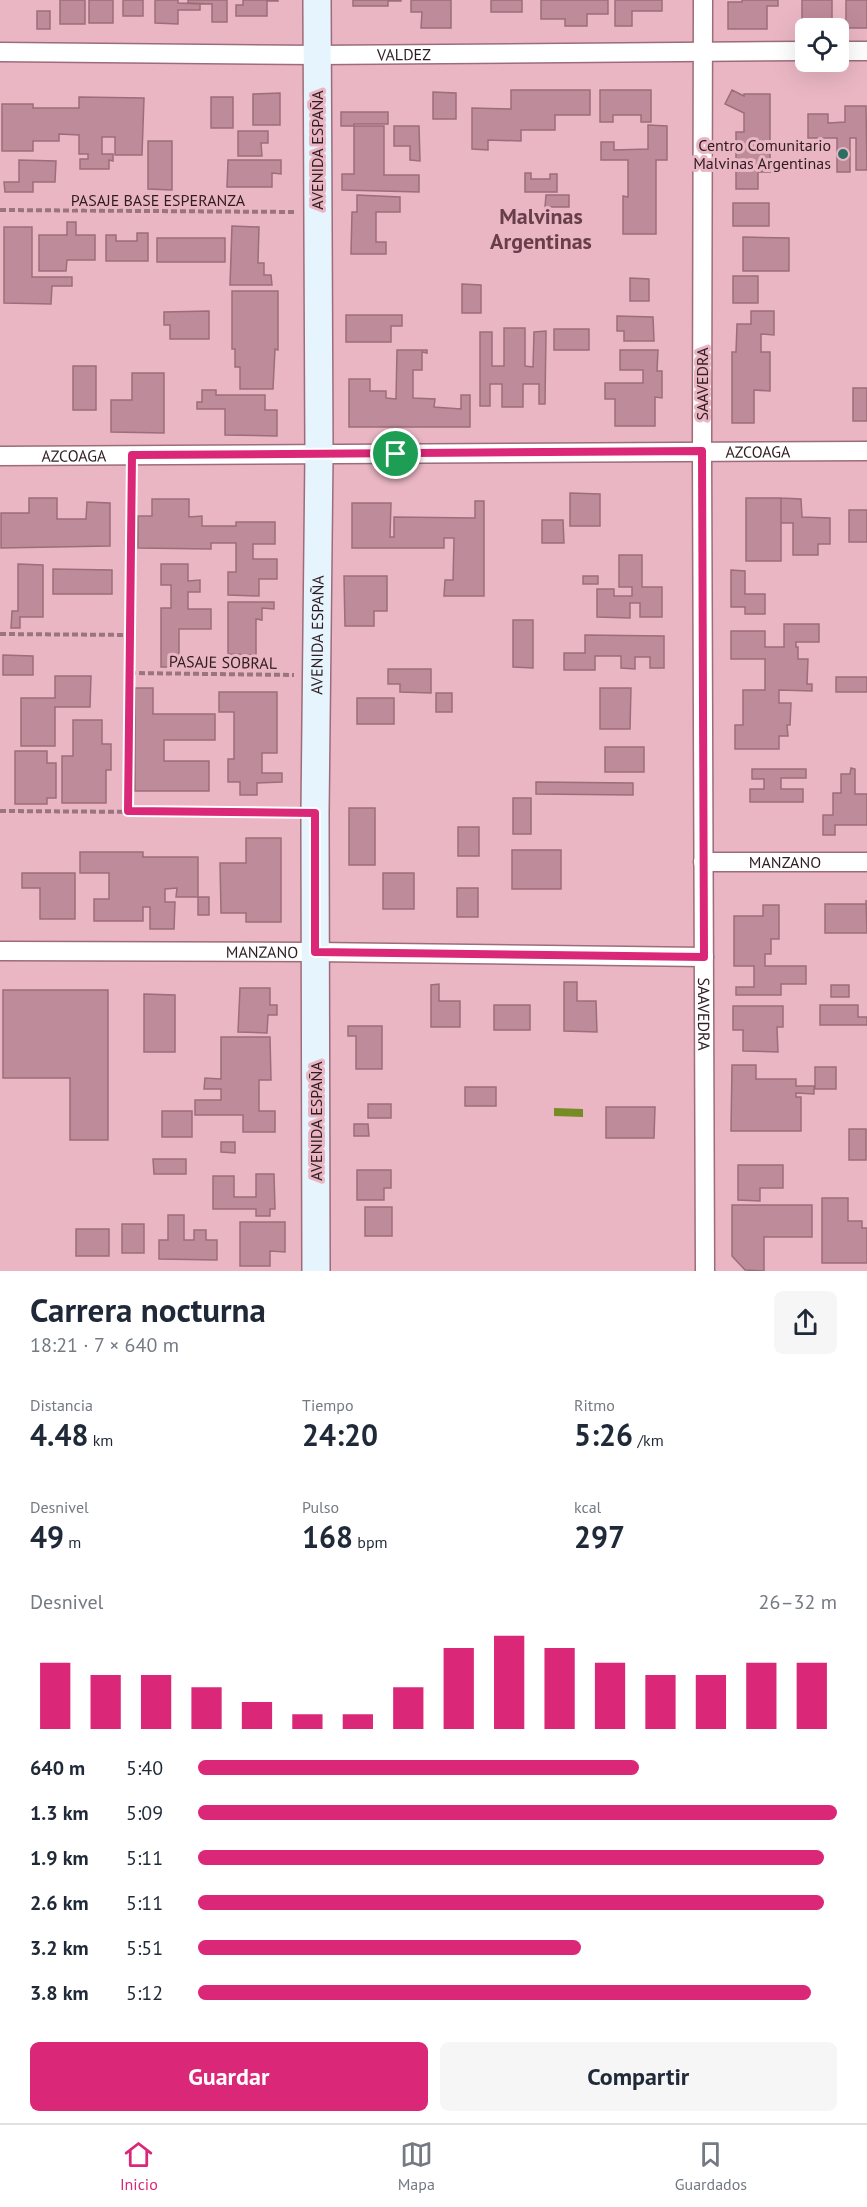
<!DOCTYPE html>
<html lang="es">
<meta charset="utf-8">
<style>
:root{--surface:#fff;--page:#f6f6f7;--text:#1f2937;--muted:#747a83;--line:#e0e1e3;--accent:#db2777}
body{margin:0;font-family:"PT Sans",sans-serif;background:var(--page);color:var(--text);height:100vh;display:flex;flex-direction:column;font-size:22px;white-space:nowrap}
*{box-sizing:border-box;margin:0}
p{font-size:20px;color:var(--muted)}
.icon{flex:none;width:33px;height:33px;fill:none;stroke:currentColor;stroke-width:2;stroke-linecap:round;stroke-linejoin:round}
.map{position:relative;height:1271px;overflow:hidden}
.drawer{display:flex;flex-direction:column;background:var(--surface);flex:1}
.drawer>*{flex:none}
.buttons{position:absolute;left:795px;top:18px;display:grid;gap:12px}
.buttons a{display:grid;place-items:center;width:54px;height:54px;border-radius:9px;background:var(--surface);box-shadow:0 6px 24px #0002;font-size:30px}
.pin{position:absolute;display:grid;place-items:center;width:51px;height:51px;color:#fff;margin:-26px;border:3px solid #fff;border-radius:50%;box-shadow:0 2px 6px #0007}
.round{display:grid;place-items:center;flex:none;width:63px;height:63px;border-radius:9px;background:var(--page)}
.overview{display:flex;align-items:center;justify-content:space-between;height:102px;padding:0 30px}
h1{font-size:33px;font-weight:600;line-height:45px}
.metrics{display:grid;grid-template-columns:repeat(3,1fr);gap:9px;height:102px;padding:6px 30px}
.metrics div{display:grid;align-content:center}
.metrics b{font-size:30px;font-weight:600}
.metrics small{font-size:16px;font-weight:400}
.metrics p{font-size:16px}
.chart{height:168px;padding:12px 30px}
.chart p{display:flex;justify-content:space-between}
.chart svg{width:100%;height:108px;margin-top:6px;stroke:var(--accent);stroke-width:6}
.action{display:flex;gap:12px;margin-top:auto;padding:12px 30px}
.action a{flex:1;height:69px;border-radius:9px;background:var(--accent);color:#fff;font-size:24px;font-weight:600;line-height:69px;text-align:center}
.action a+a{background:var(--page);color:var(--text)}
ul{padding:0 30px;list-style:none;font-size:20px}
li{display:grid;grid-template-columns:96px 72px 1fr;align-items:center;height:45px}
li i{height:15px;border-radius:8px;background:var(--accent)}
.dock{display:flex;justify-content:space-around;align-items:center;height:84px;border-top:2px solid var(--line);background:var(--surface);font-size:16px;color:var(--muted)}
.dock a{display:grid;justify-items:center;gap:3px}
.dock .current{color:var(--accent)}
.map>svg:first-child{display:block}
.water{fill:#768b24}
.building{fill:#bd8b99;stroke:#9c6d7a;stroke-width:1.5}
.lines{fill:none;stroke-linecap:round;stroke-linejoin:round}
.street-casing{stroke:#9c6c7a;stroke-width:21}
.secondary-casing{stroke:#9c6c7a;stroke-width:30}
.path{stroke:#9a747f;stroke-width:4;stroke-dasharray:6 3;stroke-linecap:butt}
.street{stroke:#fff;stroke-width:18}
.secondary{stroke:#e6f4fe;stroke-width:27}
.route-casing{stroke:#fff;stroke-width:12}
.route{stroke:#db2777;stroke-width:8}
.poi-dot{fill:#296f64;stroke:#eab6c4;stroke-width:2}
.labels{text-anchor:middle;stroke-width:6;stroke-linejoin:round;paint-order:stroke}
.street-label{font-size:16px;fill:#301d22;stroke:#eab6c4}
.poi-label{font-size:16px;fill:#301d22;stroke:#eab6c4;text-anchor:end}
.district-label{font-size:22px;font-weight:bold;fill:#693e4b;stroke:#eab6c4}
</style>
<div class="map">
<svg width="867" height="1271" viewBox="0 0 867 1271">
<rect width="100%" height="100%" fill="#eab6c4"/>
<path class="water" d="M554 1108 583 1109V1117L554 1116Z"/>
<path class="building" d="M60 0H85V24H60Z
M89 0H113V23H89Z
M123 0H143V16H123Z
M155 0H178V3L200 4V10H178V24L155 23Z
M188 0H227V22H212V4L188 3Z
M243 0H278V1H267V16H236V5H243Z
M353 0H401V1H388V6H353Z
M411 0H451V28H421L422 12H411Z
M491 0H522V12H491Z
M541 0H608V14H587V26H565V19H541Z
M615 0H662V11H632V26H615Z
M742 0H778V6H767V29H728V2H742Z
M802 0H832V28L802 30Z
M846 0H867V28H846Z
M37 11H50V29H37Z
M511 90H590V115H555V130H521V141L488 140V150L472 149V108L511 109Z
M600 90H651V122H641V115H613V122H600Z
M732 90 744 96V94H770V164H777V172H758V189H736V132H744V113L725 104Z
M433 92 456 93V119H433Z
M280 93V125H253V94Z
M79 97 144 98 142 155H115V137H102V154H113V161L109 160V169H80V159H88V154H79V135L59 134V141H33V151H2V104H33V108H79Z
M211 97H233V128H211Z
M845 106H866L867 170H856V138H850V172H837V138H808V114H828V123L845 122Z
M341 112H388V124H354V126H341Z
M648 125 667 126V160H656V234H623V196L628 197V160H601V142H614V150L648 149Z
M354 126H384V175H419V192L342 190V174H354Z
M394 126H419L420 161 410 160V146H394Z
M238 131H268V143H261L262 156H238Z
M148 141H172V190L148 189Z
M19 160 56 161 55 182H33V192H5L4 182H19Z
M228 160H281V174L272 173V187H227Z
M525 173H531V179H550V174H557V192H525Z
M357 195 400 197V212H376V242H386V254H351L352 212H357Z
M546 195H569V207H545Z
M733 203H769V226H733Z
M67 222H76V235H95V260H67L66 271H39V235H67Z
M232 226 259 227 258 263H264V275H271L272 285H230Z
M4 227H32V277H72V286H52L51 304 4 303Z
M137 233H148V261H106V235H116V241H137Z
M743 237 789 238V271H743Z
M157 238H225V262H157Z
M733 276H758V303H733Z
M630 278 649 279V301H630Z
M462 284 481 285V313H462Z
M232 291H278V350L275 349 273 389H240V367H235V349H232Z
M209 311V339H170V325H164V312Z
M751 311H774V335L761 334V352H770V391L754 390V423H732V352H736L737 324H751Z
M346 315H402V326H391V342H346Z
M617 316 653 317 654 341H624V331H617Z
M504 328H525V366L533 367 534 332 546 331 545 404H539V384H523V407H502V384H490V406H480V332H492V366H504Z
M554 329H589V350H554Z
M397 350H427V353L422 352V370H413V398L435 399 434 407 461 409V395H470V427H349V379H370V391H386V398L396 399Z
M620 350H658L657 371H662V398L655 397V426H615V399H605V383H643V370H620Z
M73 366H96V410H73Z
M132 373H164V433L111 432V400H132Z
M853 388H867V421H853Z
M202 390H216V395H265V410H277V436L225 435V409H197V402H202Z
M570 493 600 494V526H570Z
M29 498H57V519H86L87 502 110 503V546L1 548V513H29Z
M746 498H781V561H746Z
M781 498 801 499 802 517 830 518V544H818V555H793V523H781Z
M152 499H189V517L202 516V526H236V522H275V544H253V559H277V579H259V596L228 595V572H236V543H211V549L138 548V516H152Z
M475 501H484V596H444L445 580H453L454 538H444V548H352V503H391L390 537H394V517L475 518Z
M849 510H867V542H849Z
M542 520H563L564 543H542Z
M619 555H642V587H662V617H640V603H630V618L597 617V589H614V596H632V587H619Z
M18 564 43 565V617H20V628H11L12 611H18Z
M161 564H188V581L200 580V592H188V609H211V629H179V667H161V608H171V585H161Z
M53 569 112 570V594H53Z
M731 570 745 571V594H765V614H745V607H731Z
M344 576H387V611H374V626H345Z
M583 576H598V584H583Z
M228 602H274V609L262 608V620L256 619V655L228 654Z
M513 620H533V668L513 667Z
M784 624H819V642H796V647H798V659H808L807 684H812V691L779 690V703H791L790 725H787L788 736H779V749H735V725H743V690H765V659H731V631H765V647H784Z
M585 635 664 636V668H650V657H635V669L621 668V656H595V670H564V653H585Z
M3 655 33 656V675H3Z
M388 669H431V693L400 692V684H388Z
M55 676H91L90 707H55V746H21V698H55Z
M836 677H867V692H836Z
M135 688H153V714H215V740H164V761H209V791H135Z
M600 688H631L630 729H600Z
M219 692H277V753H262V773H282V782L257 783V795H240V782H228V759H234V712H219Z
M436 693H452V712H436Z
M357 698H394V724H357Z
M73 720H102V744H111V770H106V803H62V756H73Z
M605 747H644V772H605Z
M15 751H47V763H56V798H47V804H15Z
M851 768 855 769V794H867V825H835V835H823V815H833V793H841V774H850Z
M752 769H806V778H781V789H803V802H750V789H764V779H752Z
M536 782 633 783V795L536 794Z
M513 798H531V834H513Z
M349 808H375V865H349Z
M458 827H479V856H458Z
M246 838H281V922H246V913H221L220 863H246Z
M512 850H561V889H512Z
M80 852H143V857H198V897H176L177 888 165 889V902H175L174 929H150V907H143V921H94V899H109V873H80Z
M22 873H75V919H40V888H22Z
M383 873H414V909H383Z
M457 888H478V917H457Z
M198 897H209V915H198Z
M866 900 867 933H825V904H866Z
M763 905H779V939H771V954H765V966H806V984H781V995H736V987H754V966H734V916H763Z
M564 982H577V1001H596L597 1032 564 1031Z
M439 984V1001H460V1027H431V985Z
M831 985H849V997H831Z
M240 988H270V1005H277V1015H268L267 1033 238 1032Z
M3 990H108V1140H70V1078H3Z
M144 994 175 995V1052H144Z
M494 1005H530V1030H494Z
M820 1005H858V1017H867V1025H820Z
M733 1006H783V1027H777L778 1052 743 1051V1030H733Z
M348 1026H382V1069H356V1036H348Z
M221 1037H270L271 1080H259V1111H275V1132H243V1115H195V1100H221V1089H204L205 1078 221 1079Z
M732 1065H756V1079H796V1086H814V1094L796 1093V1097H801V1131H731Z
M815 1067H836V1089H815Z
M465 1087H496V1106H465Z
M368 1104H391V1118H368Z
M606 1107H655L654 1138H606Z
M162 1111H192V1137H162Z
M354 1124H368L369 1136H354Z
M849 1129H866V1160H849Z
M221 1142H235V1153L221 1152Z
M153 1159H186V1174H154Z
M738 1165H783V1188H760V1201L738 1200Z
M357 1170H391V1188H384V1200H357Z
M256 1174H274L275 1209H270V1216H256V1209H213V1176H234V1197H256Z
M822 1198H848V1221H862V1228H867V1263H822Z
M732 1205H812V1237H764V1271L745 1270 732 1256Z
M365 1207H392V1236H365Z
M168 1215H184V1240H194V1230H206V1240H217V1260L159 1259V1240H168Z
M240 1222H285V1252L270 1251V1266H240Z
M122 1224H144V1253H122Z
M76 1229H109V1256H76Z"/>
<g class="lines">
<defs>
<g id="street">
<path id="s1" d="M703 0 702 451 705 1271"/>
<path d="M838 51H867"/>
<path id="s2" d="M0 52 317 55 806 51"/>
<path id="s3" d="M0 456 867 451"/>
<path id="s4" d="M703 862H867"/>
<path id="s5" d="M0 951 315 952 704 957"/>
</g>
<g id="secondary">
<path id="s6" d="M316 1271 315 813 319 454 317 0"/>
</g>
</defs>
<use href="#street" class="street-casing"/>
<use href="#secondary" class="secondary-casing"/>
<path class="path" d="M0 210 295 212
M0 634 131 635
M130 673 294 675
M0 811 293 813
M128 811 132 473"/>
<use href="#street" class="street"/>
<use href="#secondary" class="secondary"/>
</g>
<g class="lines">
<defs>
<path id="route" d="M702 451 704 957 315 952V813L128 811 132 455Z"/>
</defs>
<use href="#route" class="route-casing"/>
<use href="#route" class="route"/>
</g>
<circle class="poi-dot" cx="843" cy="154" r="6"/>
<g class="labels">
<g class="street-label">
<text dy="6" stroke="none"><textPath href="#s2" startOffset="404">VALDEZ</textPath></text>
<text transform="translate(317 150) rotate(-90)" y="6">AVENIDA ESPAÑA</text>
<text x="158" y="206">PASAJE BASE ESPERANZA</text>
<text transform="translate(702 384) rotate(-90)" y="6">SAAVEDRA</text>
<text dy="6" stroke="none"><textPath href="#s3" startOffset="758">AZCOAGA</textPath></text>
<text dy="6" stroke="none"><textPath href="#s3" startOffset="74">AZCOAGA</textPath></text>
<text dy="6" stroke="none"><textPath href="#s6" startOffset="636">AVENIDA ESPAÑA</textPath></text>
<text transform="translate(223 662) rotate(1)" y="6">PASAJE SOBRAL</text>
<text dy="6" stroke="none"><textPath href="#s4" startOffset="82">MANZANO</textPath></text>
<text dy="6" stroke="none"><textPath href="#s5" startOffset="262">MANZANO</textPath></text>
<text dy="6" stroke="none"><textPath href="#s1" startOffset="1014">SAAVEDRA</textPath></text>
<text transform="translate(316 1121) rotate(-90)" y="6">AVENIDA ESPAÑA</text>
</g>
<g class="poi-label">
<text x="831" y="151">Centro Comunitario<tspan x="831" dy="18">Malvinas Argentinas</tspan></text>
</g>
<g class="district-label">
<text x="541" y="224">Malvinas<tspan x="541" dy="25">Argentinas</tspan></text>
</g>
</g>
</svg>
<div class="buttons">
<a><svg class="icon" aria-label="locate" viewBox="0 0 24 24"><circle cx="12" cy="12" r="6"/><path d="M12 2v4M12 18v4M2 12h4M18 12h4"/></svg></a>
</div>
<div class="pin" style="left:396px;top:454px;background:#1e9e55"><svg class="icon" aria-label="arrive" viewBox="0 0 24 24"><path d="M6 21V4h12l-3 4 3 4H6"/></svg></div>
</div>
<section class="drawer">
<div class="overview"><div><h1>Carrera nocturna</h1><p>18:21 · 7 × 640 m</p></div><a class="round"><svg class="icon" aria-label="share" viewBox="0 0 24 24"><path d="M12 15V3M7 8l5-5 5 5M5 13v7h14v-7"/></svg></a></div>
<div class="metrics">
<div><p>Distancia</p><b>4.48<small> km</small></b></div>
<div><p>Tiempo</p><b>24:20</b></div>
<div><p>Ritmo</p><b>5:26<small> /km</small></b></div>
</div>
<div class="metrics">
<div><p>Desnivel</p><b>49<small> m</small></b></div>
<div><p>Pulso</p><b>168<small> bpm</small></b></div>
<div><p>kcal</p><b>297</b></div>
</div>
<div class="chart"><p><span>Desnivel</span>26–32 m</p>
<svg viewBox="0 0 160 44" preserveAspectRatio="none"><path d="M5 44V17M15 44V22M25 44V22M35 44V27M45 44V33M55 44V38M65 44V38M75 44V27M85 44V11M95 44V6M105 44V11M115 44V17M125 44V22M135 44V22M145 44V17M155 44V17"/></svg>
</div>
<ul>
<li><b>640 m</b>5:40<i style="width:69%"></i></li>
<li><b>1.3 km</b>5:09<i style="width:100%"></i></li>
<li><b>1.9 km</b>5:11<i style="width:98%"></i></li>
<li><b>2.6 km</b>5:11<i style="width:98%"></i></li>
<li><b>3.2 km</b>5:51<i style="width:60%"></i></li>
<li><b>3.8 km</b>5:12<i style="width:96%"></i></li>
</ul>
<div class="action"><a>Guardar</a><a>Compartir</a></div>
</section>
<nav class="dock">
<a class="current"><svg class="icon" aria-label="home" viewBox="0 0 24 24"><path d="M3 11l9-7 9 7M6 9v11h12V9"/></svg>Inicio</a>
<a><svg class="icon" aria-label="map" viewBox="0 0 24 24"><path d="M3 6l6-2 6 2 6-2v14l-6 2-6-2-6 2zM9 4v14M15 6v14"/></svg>Mapa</a>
<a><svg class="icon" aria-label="saved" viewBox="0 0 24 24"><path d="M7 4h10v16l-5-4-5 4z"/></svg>Guardados</a>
</nav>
